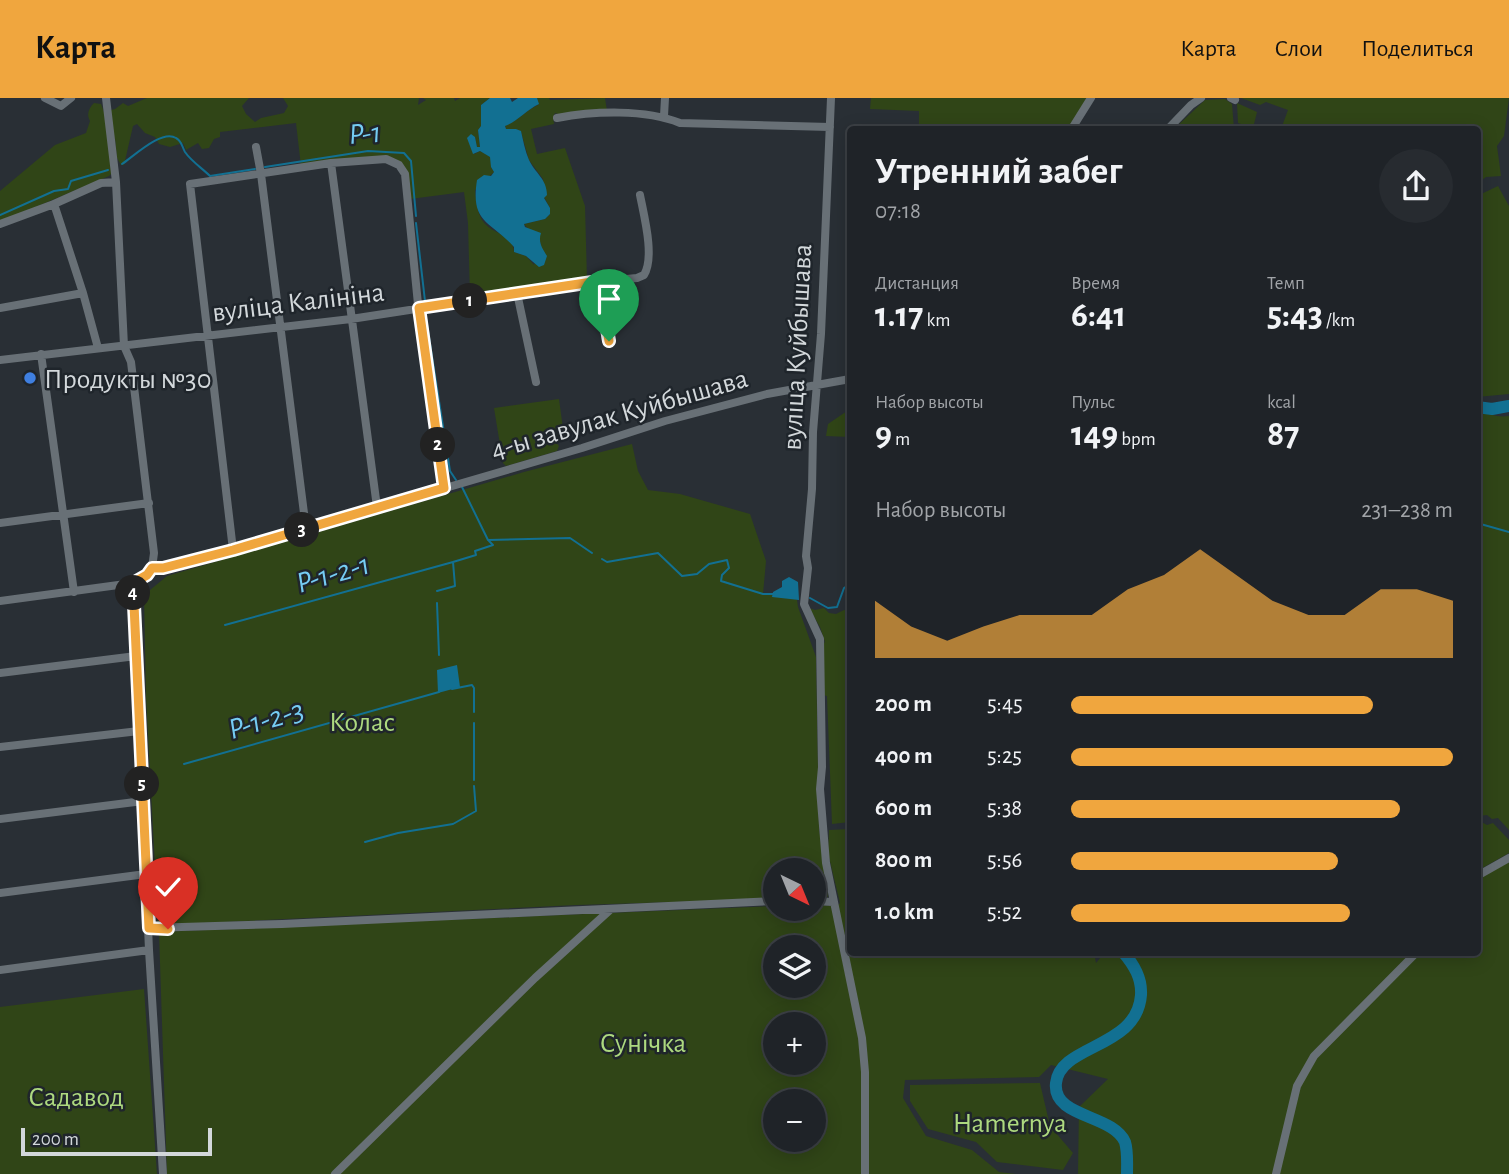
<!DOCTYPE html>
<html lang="ru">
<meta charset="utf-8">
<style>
:root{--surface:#1f2328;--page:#272b30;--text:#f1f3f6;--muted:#a1a4a8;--line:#3c4045;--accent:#f0a63e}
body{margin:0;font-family:"Alegreya Sans",sans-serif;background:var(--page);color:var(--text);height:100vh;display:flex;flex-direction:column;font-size:26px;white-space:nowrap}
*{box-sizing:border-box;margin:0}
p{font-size:23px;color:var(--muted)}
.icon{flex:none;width:38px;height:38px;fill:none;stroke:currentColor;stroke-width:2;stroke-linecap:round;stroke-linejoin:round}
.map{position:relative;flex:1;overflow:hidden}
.sheet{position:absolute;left:847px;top:28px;width:634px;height:830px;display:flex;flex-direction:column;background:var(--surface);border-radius:7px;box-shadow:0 4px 18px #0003,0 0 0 2px var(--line)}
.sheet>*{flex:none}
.needle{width:46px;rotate:137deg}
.buttons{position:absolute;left:763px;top:760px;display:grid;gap:14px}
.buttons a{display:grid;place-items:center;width:63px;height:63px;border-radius:50%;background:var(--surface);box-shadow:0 4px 18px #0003,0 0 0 2px var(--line);font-size:35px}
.scale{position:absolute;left:21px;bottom:18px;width:191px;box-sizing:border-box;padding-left:7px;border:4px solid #d3d8db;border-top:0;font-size:19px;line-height:24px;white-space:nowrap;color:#d3d8db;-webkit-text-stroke:5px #1f252b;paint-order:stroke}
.pin{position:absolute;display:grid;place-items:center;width:60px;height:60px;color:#fff;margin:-72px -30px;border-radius:50% 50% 50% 0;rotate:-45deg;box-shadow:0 0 7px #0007}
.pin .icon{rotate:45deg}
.km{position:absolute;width:35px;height:35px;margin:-18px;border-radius:50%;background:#222;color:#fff;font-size:19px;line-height:35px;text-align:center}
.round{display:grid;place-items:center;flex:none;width:74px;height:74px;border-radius:37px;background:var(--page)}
.summary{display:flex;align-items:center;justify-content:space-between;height:119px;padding:0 28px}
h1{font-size:38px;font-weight:700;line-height:52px}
.metrics{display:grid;grid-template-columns:repeat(3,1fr);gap:10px;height:119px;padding:7px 28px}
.metrics div{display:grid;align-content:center}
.metrics b{font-size:35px;font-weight:700}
.metrics small{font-size:19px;font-weight:400}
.metrics p{font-size:19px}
.chart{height:196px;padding:14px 28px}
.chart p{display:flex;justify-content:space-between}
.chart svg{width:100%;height:126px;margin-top:7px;fill:var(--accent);opacity:.7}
ul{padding:0 28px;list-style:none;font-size:23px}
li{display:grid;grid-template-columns:112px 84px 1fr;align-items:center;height:52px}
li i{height:18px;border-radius:9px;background:var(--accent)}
header{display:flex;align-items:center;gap:42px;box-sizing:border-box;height:98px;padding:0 35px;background:var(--accent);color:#111}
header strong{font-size:33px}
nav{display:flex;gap:38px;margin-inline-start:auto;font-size:24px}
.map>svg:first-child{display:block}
.green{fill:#304517;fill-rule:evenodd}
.water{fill:#127092}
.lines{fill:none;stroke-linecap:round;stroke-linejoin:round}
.stream{stroke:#127092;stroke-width:2}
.river{stroke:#127092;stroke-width:12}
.minor{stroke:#687076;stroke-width:8}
.route-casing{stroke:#fff;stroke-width:14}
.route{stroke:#f0a63e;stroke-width:9}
.shop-dot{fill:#3f7fe0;stroke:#1f252b;stroke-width:2.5}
.labels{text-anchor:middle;stroke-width:5;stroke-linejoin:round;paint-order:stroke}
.street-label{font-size:28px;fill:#d3d8db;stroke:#1f252b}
.poi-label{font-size:28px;fill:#d3d8db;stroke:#1f252b;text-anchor:start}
.park-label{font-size:28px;fill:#add97f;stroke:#1f252b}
.water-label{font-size:30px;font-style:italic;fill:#75ccf3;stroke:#1f252b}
</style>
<header>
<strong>Карта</strong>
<nav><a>Карта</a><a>Слои</a><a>Поделиться</a></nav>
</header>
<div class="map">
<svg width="1509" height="1076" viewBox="0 0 1509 1076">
<rect width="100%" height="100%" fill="#292f35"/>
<path class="green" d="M147 0H249L242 8 246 16 255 24 261 20 284 15 288 8 283 0H419L418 7 426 2 423 0H454L455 3 460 0H490L481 7V28L478 32 480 49H477L475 39 474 56 480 53 491 59V69L494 74 475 92C476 102 477 113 482 122 490 136 513 135 514 154L526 158 534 167C545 136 542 147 524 126L545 121 550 116V110L544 99 543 81 529 62 521 34 516 31H506L505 27C517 24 526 12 538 7L537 0H549L550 2 605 0 607 13 561 17 555 15 553 19 554 26 531 31 537 56 565 50 585 108 587 182 470 198 468 125 464 94 410 101 407 76 394 62 301 68 296 25 220 34V39L214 41 209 50 202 51 198 45 186 52 183 45 170 49 159 46 155 39 145 35 137 26 133 28 124 67H121L117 60 115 40 112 75 109 78 0 124V93L55 47 86 35 90 23C86 16 89 10 94 5L101 6 104 14 115 11 123 5 128 8Z
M871 0H1088L1068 31H919V13L870 11Z
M1241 0H1509L1504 38 1497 48 1501 78 1486 79 1477 86V32L1281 31 1288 12 1266 4 1260 7Z
M1225 1 1232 6 1234 31H1174L1205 2Z
M1237 5 1257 14 1253 30 1238 25Z
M1498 88 1509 108V296L1477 299V98Z
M559 301 564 338 555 343 559 348 557 353 506 368 503 365 494 310Z
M850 311V339L826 338 828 326Z
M1477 314C1489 315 1497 320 1509 318V732L1498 720 1492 721 1487 717 1479 718 1478 722 1487 727 1493 725 1509 742V755L1477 773V556L1483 548 1482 538 1477 531V387L1482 384 1479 369 1483 367 1482 361 1477 359Z
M632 346 638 373 648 392 680 396 750 416 766 463 763 496 796 495 798 509 816 559 819 730 828 799 814 800V772H775V801L576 807 162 827 158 825 146 599 144 497 167 478 524 374Z
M809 510 815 512 824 510 829 515 836 516 844 512 850 513V724L832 726 827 598 823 597 822 547 825 544 820 529Z
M850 731V854H1094L1096 865 1105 854H1477V781L1509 762V1076H1078L1079 1009 1108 981 1051 967 1039 979 905 982 903 1000 926 1038 972 1052 999 1074 1016 1076H167L159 834 775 808V810H814V807L837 808 840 805 828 755 829 732ZM775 849H814V887H775ZM775 926H814V964H775ZM775 1003H814V1041H775Z
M144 891 157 1076H0V909Z
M1040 985 1050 1028 1073 1055 1063 1072 997 1064 976 1044 928 1031 910 1003V987Z"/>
<path class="water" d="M490 0H510L512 4 518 0H537L539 6C526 12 517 24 505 28L506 31H516L521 33C523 42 525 53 529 62 535 75 547 81 547 97L544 100 550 110V116L545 121 524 126 525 129 541 135C538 144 542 150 547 158L544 167 539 169 526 158 514 154V149C491 123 470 126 477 82L484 77 491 78 494 74 491 69 490 59 480 53 473 56 467 40 471 36 475 39 477 49H480L478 32 481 28V7Z
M789 479 798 484 799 502 772 499 773 494 782 489V483Z
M457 567 460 589 438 595 437 572Z"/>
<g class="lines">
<path class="stream" d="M122 66C134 58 162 31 176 40 182 43 182 49 185 54 191 63 203 71 210 78L255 71
M265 69 368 53 404 55 411 63 416 118
M0 117 54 93 68 91 71 83 108 72
M416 125 425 203
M425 214 450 373 456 382
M462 389 488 442 570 440 592 455
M1477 425 1509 434
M602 461 607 464 658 455 682 478 697 476 709 466 727 462 729 470 722 477 721 483 763 496H774
M437 493 455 488 453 464 476 457 475 453 493 447 489 443
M810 500 828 510 837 509 844 490 850 486
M437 505 439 557
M225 527 453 464
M452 591 472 587 474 590V614
M474 625V682
M184 666 439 594
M365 744 398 735 453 726 476 713 474 688"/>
<path class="river" d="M1477 309 1492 311 1509 308
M1123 854C1134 867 1142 880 1141 897 1137 951 1060 946 1056 985 1052 1020 1113 1016 1125 1044 1128 1054 1127 1066 1127 1076"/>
<path class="minor" d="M45 0 61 8 71 0
M831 0 821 236 813 334 812 391 806 458 808 470 804 506 820 541 822 669 820 691 826 765 862 940 865 974V1076
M1231 0 1235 2
M664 18 665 0
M557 20C594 13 645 11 680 25L830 29
M1071 32 1091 0
M1167 32 1191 7 1201 0
M256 49 261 76 306 431
M331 65 377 409
M0 126 54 106
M599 183 609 243
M517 195 536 284
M0 210 83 195
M98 250 83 195 54 106 101 85 116 84
M41 256 74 494
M0 262 351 221 584 185 637 180 644 177C655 159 644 118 640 97
M0 425 149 405
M233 452 190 86 331 65 386 61 399 67 405 76 419 216 444 390
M152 470H163L233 452 582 350 665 323 767 296 850 281
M133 485 149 852 163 1076
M0 503 133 485 147 477 152 470 154 455 131 264 124 248 116 84 106 0
M0 575 136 558
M0 649 139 633
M0 721 143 703
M1477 778 1509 760
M0 795 146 776
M814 803 833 804
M149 830 282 826 775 803
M0 872 149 852
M335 1076 535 880 610 812
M1276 1076 1297 988 1314 958 1417 854"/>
</g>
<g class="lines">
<defs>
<path id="route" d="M168 831 149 830 133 485 147 477 152 470H163L233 452 444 390 419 210 599 183 609 243"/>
</defs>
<use href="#route" class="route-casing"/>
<use href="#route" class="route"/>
</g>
<circle class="shop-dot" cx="30" cy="280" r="7"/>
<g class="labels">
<g class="street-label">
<text transform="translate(298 203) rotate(-7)" y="10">вуліца Калініна</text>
<text transform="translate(796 249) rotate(-87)" y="10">вуліца Куйбышава</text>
<text transform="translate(619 315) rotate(-16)" y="10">4-ы завулак Куйбышава</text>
</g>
<g class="poi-label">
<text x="44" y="290">Продукты №30</text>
</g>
<g class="park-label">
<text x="362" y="633">Колас</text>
<text x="643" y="954">Сунічка</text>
<text x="76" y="1008">Садавод</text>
<text x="1010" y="1034">Hamernya</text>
</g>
<g class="water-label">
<text transform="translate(365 35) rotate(-4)" y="10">P-1</text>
<text transform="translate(333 475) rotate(-16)" y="10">P-1-2-1</text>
<text transform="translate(266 621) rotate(-16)" y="10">P-1-2-3</text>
</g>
</g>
</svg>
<div class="buttons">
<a><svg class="needle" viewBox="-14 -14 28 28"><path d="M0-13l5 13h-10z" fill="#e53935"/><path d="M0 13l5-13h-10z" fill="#a1a4a8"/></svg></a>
<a><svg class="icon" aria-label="layers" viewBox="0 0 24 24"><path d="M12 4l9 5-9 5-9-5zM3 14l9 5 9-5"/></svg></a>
<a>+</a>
<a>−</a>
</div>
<div class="scale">200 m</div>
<div class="pin" style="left:609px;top:243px;background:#1e9e55"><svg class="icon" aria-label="arrive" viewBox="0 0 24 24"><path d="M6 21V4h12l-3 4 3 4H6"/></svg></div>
<div class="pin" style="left:168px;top:831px;background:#d93025"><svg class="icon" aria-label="check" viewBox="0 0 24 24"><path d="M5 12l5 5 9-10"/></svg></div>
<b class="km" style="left:470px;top:203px">1</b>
<b class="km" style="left:438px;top:347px">2</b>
<b class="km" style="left:302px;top:432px">3</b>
<b class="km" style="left:133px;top:495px">4</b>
<b class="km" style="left:142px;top:686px">5</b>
<section class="sheet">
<div class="summary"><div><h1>Утренний забег</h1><p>07:18</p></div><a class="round"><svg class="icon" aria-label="share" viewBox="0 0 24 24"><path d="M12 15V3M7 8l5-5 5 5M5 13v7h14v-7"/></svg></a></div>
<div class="metrics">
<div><p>Дистанция</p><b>1.17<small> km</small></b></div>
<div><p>Время</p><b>6:41</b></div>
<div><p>Темп</p><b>5:43<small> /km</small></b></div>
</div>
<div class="metrics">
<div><p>Набор высоты</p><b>9<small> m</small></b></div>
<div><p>Пульс</p><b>149<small> bpm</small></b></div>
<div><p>kcal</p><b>87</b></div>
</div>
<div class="chart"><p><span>Набор высоты</span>231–238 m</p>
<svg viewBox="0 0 160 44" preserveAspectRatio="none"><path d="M0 44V24L10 33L20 38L30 33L40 29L50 29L60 29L70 20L80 15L90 6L100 15L110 24L120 29L130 29L140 20L150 20L160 24V44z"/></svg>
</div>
<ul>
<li><b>200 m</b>5:45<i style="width:79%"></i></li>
<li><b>400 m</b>5:25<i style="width:100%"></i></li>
<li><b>600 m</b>5:38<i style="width:86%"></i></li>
<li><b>800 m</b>5:56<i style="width:70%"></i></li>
<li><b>1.0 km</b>5:52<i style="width:73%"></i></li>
</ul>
</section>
</div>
